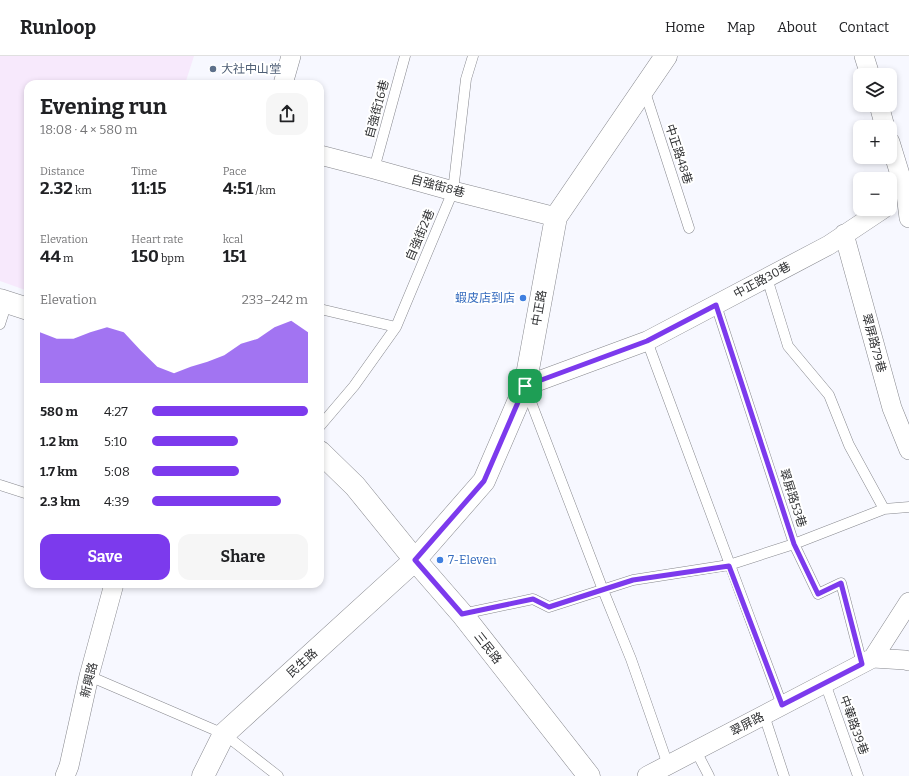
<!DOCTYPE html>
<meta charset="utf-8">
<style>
:root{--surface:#fff;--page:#f6f6f6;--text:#202124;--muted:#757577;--line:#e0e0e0;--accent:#7c3aed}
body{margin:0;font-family:Bitter,"Noto Sans TC",serif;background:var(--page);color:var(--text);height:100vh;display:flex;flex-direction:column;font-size:15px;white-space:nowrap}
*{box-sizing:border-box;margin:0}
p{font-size:13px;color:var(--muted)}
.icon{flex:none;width:22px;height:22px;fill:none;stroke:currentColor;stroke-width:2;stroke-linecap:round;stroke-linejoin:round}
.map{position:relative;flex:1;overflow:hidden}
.side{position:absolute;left:24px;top:24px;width:300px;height:508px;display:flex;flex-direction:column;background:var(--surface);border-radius:12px;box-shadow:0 2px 6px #0003}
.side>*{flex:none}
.fabs{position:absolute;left:853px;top:12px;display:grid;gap:8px}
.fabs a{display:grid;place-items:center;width:44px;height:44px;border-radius:8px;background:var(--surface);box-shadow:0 2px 6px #0003;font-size:20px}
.pin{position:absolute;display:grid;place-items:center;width:34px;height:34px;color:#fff;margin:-17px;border-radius:8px;box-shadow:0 2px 6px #0006}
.round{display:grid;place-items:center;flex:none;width:42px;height:42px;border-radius:12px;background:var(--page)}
.head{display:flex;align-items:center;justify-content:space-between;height:68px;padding:0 16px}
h1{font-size:22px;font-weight:700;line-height:30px}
.figures{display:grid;grid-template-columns:repeat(3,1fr);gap:6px;height:68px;padding:4px 16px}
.figures div{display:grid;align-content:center}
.figures b{font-size:17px;font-weight:700}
.figures small{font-size:11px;font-weight:400}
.figures p{font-size:11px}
.chart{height:112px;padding:8px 16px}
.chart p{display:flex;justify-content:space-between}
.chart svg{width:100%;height:72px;margin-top:4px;fill:var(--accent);opacity:.7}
.action{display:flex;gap:8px;margin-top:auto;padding:8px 16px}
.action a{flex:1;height:46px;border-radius:12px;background:var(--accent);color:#fff;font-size:16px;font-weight:700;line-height:46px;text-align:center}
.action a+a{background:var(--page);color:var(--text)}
ul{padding:0 16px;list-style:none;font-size:13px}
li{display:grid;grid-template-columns:64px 48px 1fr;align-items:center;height:30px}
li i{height:10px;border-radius:5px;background:var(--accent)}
header{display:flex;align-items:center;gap:24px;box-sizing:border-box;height:56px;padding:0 20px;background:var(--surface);border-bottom:1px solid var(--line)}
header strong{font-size:19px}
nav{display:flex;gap:22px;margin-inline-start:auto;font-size:14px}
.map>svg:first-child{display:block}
.education{fill:#f7e9fc}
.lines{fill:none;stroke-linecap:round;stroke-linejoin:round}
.lane-casing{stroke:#87888e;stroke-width:11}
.street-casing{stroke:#87888e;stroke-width:20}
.secondary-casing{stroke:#87888e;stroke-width:23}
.lane{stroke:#fff;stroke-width:10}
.street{stroke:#fff;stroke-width:19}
.secondary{stroke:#fff;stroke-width:22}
.route-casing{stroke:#fff;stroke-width:8}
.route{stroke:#7c3aed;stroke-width:5}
.service-dot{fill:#5c6f8a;stroke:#fff;stroke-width:1.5}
.shop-dot{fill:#3f7fe0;stroke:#fff;stroke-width:1.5}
.labels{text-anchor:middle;stroke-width:4;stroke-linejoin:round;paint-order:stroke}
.service-label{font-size:12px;fill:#4e5e75;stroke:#fff;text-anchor:start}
.street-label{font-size:12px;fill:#2f3032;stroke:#fff}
.shop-label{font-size:12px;fill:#366cbe;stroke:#fff;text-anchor:end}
</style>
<header>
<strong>Runloop</strong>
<nav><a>Home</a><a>Map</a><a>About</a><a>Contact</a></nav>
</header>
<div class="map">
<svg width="909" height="720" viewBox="0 0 909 720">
<rect width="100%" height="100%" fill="#f7f8ff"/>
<path class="education" d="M0 0H194L185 28H28V235L0 225Z"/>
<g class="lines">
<defs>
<path id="lane" d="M644 33 689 172
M374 113 405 0
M767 222 788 290 829 339 849 389 884 453
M716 249 794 488 818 538 841 527 862 608
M320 253 396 271
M0 268 7 246
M647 285 782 649
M526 333 603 534 631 603 668 709
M320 370 354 330 396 271 453 135 466 23 473 0
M0 429 28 438
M462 558 533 543 549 551 633 524 729 509 794 488 884 453 909 451
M89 620 224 678 278 720
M825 627 858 720
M764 659 784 720
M696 695 709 720"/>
<path id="street" d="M864 0 870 19
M283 28 291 0
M879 49 885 71
M890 86 906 138 909 162
M320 99 374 113 453 135 556 161
M844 178 892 352 909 394
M525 330 647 285 829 189 883 153
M873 602 905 604 909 605
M65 720 69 710 89 620 114 528
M647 720 873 602 909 546"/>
<path id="secondary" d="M0 244 28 253
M320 396 355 430 415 504 462 558 589 720
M203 720 224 678 415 504 484 425 525 330 556 161 666 0"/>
</defs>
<use href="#lane" class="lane-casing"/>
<use href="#street" class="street-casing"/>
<use href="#secondary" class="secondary-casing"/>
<use href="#lane" class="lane"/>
<use href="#street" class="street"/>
<use href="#secondary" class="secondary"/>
</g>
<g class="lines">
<defs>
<path id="route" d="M716 249 794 488 818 538 841 527 862 608 782 649 729 510 633 524 549 551 533 543 462 558 415 504 484 425 525 330 647 285Z"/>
</defs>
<use href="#route" class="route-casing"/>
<use href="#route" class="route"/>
</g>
<circle class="service-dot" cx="213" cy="13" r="4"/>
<g class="shop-dot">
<circle cx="523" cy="242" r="4"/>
<circle cx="440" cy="504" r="4"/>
</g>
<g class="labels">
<g class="service-label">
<text x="221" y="17">大社中山堂</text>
</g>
<g class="street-label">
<text transform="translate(377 53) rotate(-75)" y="4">自強街16巷</text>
<text transform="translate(679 98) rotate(72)" y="4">中正路48巷</text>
<text transform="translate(438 130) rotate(15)" y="4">自強街8巷</text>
<text transform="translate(420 179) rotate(-67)" y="4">自強街2巷</text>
<text transform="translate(762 224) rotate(-28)" y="4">中正路30巷</text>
<text transform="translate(539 252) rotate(-80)" y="4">中正路</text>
<text transform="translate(874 287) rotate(75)" y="4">翠屏路79巷</text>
<text transform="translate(793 442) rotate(72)" y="4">翠屏路53巷</text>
<text transform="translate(488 592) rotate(52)" y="4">三民路</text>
<text transform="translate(302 607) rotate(-42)" y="4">民生路</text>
<text transform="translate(89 624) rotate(-76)" y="4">新興路</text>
<text transform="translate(747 668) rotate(-28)" y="4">翠屏路</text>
<text transform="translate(854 669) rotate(70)" y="4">中華路39巷</text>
</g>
<g class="shop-label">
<text x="515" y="246">蝦皮店到店</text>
<text x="448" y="508" text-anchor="start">7-Eleven</text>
</g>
</g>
</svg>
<div class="fabs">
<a><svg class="icon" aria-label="layers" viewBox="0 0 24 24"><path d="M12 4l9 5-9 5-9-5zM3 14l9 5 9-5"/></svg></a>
<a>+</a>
<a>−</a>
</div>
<div class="pin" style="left:525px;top:330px;background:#1e9e55"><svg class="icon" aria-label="arrive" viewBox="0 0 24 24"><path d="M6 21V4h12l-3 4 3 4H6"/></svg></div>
<section class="side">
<div class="head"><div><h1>Evening run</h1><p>18:08 · 4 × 580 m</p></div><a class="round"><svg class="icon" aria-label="share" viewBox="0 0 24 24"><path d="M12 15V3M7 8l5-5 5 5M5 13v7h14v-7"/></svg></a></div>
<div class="figures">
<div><p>Distance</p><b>2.32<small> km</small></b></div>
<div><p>Time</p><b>11:15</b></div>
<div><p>Pace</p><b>4:51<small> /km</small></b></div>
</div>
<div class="figures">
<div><p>Elevation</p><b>44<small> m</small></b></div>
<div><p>Heart rate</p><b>150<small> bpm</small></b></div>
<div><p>kcal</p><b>151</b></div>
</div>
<div class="chart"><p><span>Elevation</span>233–242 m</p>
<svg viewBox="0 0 160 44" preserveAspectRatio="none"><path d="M0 44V13L10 17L20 17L30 13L40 10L50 13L60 24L70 34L80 38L90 34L100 31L110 27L120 20L130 17L140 10L150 6L160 13V44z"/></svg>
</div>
<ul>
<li><b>580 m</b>4:27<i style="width:100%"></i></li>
<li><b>1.2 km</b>5:10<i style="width:55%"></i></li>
<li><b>1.7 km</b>5:08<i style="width:56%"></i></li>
<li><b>2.3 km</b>4:39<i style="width:83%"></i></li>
</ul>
<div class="action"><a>Save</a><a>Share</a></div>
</section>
</div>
